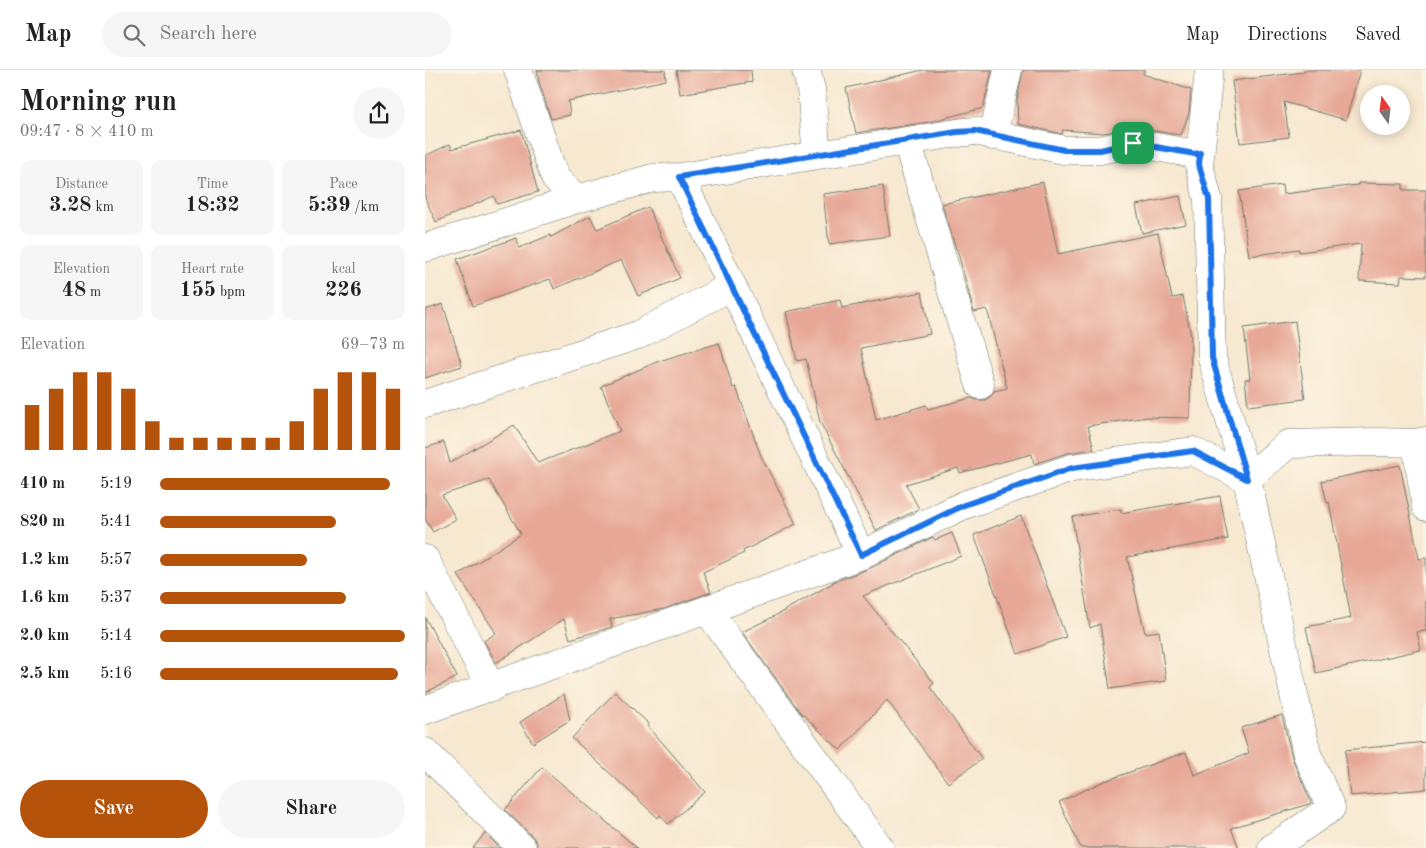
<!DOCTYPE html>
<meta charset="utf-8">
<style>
:root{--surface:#fff;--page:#f6f6f6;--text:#202124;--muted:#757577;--line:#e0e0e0;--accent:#b45309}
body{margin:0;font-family:"Old Standard TT",serif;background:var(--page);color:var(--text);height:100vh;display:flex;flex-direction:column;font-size:19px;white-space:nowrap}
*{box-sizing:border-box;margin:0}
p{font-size:16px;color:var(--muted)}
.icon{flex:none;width:28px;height:28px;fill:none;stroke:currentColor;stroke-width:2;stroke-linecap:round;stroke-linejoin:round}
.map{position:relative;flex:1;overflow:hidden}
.panel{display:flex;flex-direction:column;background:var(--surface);width:425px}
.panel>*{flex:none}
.needle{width:32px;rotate:346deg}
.fabs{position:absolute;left:935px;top:15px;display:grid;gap:10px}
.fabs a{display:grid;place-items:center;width:50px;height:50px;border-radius:50%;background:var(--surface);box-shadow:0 2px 12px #0003;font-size:25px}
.pin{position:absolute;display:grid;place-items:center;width:42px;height:42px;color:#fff;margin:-21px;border-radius:10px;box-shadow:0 2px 8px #0006}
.round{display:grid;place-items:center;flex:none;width:52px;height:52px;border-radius:26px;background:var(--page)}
.overview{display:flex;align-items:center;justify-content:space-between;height:85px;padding:0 20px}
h1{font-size:28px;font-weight:700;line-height:38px}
.metrics{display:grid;grid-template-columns:repeat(3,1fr);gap:8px;height:85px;padding:5px 20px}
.metrics div{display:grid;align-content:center;border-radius:10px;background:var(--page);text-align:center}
.metrics b{font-size:21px;font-weight:700}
.metrics small{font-size:14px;font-weight:400}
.metrics p{font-size:14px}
.chart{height:140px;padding:10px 20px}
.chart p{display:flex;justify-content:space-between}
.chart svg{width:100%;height:90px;margin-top:5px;stroke:var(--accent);stroke-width:6}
.primary-button{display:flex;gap:10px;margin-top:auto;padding:10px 20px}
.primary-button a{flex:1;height:58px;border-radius:30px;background:var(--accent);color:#fff;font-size:20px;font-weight:700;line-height:58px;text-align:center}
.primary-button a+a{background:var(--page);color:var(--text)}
ul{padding:0 20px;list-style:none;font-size:16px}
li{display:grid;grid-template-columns:80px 60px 1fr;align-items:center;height:38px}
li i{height:12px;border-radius:6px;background:var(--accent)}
header{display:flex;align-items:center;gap:30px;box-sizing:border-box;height:70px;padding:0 25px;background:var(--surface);border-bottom:1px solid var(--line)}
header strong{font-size:24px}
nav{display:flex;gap:28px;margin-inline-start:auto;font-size:18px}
.search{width:350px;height:45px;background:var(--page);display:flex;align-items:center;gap:12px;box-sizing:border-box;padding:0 18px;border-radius:28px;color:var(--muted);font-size:19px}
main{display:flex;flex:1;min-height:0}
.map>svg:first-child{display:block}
.building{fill:#e7a897}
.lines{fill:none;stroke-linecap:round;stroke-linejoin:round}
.minor-casing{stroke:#6b796b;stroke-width:29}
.minor{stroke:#fff;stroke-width:28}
.route-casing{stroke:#fff;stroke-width:10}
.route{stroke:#1a73e8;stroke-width:6}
</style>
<header>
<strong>Map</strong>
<div class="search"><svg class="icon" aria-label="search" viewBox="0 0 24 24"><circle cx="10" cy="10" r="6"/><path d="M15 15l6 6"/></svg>Search here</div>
<nav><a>Map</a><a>Directions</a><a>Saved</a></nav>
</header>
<main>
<section class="panel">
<div class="overview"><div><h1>Morning run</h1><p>09:47 · 8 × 410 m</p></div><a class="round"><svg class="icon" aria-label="share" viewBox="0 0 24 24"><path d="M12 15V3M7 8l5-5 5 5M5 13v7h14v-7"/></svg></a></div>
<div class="metrics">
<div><p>Distance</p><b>3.28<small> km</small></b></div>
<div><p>Time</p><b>18:32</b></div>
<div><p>Pace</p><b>5:39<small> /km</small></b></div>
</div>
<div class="metrics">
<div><p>Elevation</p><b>48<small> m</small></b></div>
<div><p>Heart rate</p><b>155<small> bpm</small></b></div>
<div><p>kcal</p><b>226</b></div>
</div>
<div class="chart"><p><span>Elevation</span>69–73 m</p>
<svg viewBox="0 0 160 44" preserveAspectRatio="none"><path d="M5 44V22M15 44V14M25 44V6M35 44V6M45 44V14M55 44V30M65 44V38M75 44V38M85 44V38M95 44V38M105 44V38M115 44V30M125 44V14M135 44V6M145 44V6M155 44V14"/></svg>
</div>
<ul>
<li><b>410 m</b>5:19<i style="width:94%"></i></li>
<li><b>820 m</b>5:41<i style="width:72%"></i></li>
<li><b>1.2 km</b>5:57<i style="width:60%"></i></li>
<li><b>1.6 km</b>5:37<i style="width:76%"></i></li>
<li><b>2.0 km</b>5:14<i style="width:100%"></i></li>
<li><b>2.5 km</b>5:16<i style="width:97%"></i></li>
</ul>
<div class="primary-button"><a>Save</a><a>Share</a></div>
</section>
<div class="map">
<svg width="1001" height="778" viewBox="0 0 1001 778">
<rect width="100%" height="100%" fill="#fcf5e5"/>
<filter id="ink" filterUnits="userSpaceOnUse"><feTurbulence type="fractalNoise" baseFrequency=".02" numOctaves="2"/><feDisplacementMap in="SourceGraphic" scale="10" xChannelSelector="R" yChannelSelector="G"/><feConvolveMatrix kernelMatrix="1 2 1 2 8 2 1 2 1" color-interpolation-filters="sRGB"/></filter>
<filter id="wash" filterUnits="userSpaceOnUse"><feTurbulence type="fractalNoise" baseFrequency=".0096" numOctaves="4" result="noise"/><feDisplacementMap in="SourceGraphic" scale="20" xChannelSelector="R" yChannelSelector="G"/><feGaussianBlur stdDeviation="1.12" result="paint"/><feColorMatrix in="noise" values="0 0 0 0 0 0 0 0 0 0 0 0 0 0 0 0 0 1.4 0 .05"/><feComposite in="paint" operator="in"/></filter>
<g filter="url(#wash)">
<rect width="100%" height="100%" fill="#f7e8d0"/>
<g id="blocks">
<path class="building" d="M112 0H240L241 10 143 31 145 45 126 49 114 12Z
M251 0H326L327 12 255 24Z
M498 0H567L558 38 504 52 431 63 421 18Z
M598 0H720L718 4 766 20 764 43 756 65 710 58 678 63 637 60 638 64 593 54 592 30Z
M879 0H935L921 50 859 32 864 67 815 73 807 11 879 2Z
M96 60 113 122 72 134 69 126 11 152 0 128V86L25 74 27 79Z
M618 112 633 184 733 163 747 228 758 226 766 266 765 348 722 347 663 356 669 379 642 383 609 394 607 384 535 403 533 398 481 414 494 439 451 460 395 352 381 289 372 291 361 242 415 230 417 238 497 222 505 264 436 278 451 350 501 335 503 339 546 328 552 330H560L566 326 569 321 582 318 562 239 549 242 532 179H531L517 134Z
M933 113 978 114V120H1001V207L976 206 975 213 934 211 936 174 874 182V179L824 186 814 121 857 115 858 124 933 115Z
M458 116 465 166 404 174 398 124Z
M755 126 761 154 717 163 711 135Z
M223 137 255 208 213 226 196 190 129 219 125 209 48 236 32 189 91 168 94 178 125 165 126 167 165 146 172 159Z
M18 234 37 296 0 308V240Z
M870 251 880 329 823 336 820 309H825L819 258Z
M294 273 308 318 311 317 336 386 371 454 318 481 319 483 278 502 286 522 239 539 185 549 187 557 145 569 139 549 71 593 59 571 71 563 33 505 96 464 64 410 17 425 31 449 8 462 0 449V378L19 372 25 393 89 355 113 393 195 361 176 316 234 291Z
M975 395 994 489 1001 488V561L992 562 996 580 891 603 881 557 926 548 904 432 902 433 897 411Z
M795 426 803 469 702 487 720 563 734 561 741 611 685 619 675 554 665 558 647 447 696 439V443Z
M596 446 641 567 593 584 549 465Z
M527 463 536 486 438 526 509 613 505 617 557 689 523 713 462 630 415 680 375 642 317 562 346 548 408 513V512L443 499 508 467 510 470Z
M0 547 32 607 0 623Z
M190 622 224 654 223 656 280 722 243 754 235 745 233 748 147 668Z
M139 624 145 650 108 673 95 652Z
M857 645 867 688 886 732 884 734 806 758 814 778H656L634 732 677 712 761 682 769 705 824 683 816 658Z
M1001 672V719L925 726 920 680Z
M117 697 212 778H112V773L108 767 80 740Z
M60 763 75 778H48Z"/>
</g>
</g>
<g filter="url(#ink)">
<use href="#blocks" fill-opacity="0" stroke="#6b796b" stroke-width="1"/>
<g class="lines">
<defs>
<path id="minor" d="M93 0 130 108 152 129
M381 0 386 19 392 85
M784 0 774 95 783 129 787 288 822 409 882 684 906 738 847 778
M568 66 583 0
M482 71 555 315
M255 107 436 485
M0 178 152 129 228 108 255 107 532 63 550 61 639 80H675L708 73 770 84 775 83
M0 334 213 265 307 216
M991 373 1001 437
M0 489 66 618
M282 540 455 778
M0 640 436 485 539 435 647 398 768 381 822 409 863 374 952 372 991 373 1001 371
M0 682 97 778"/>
</defs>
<use href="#minor" class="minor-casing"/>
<use href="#minor" class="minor"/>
</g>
</g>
<g class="lines" filter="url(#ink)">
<defs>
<path id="route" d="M550 61 639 80H675L708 73 770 84 775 83 774 95 784 129 787 288 822 409 768 381 647 398 539 435 436 485 254 107 532 62Z"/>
</defs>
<use href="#route" class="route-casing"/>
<use href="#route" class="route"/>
</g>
</svg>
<div class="fabs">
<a><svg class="needle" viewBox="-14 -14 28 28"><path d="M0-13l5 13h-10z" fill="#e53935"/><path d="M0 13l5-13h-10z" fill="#757577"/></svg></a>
</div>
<div class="pin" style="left:708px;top:73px;background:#1e9e55"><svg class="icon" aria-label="arrive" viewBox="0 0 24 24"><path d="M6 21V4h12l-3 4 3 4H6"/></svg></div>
</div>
</main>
